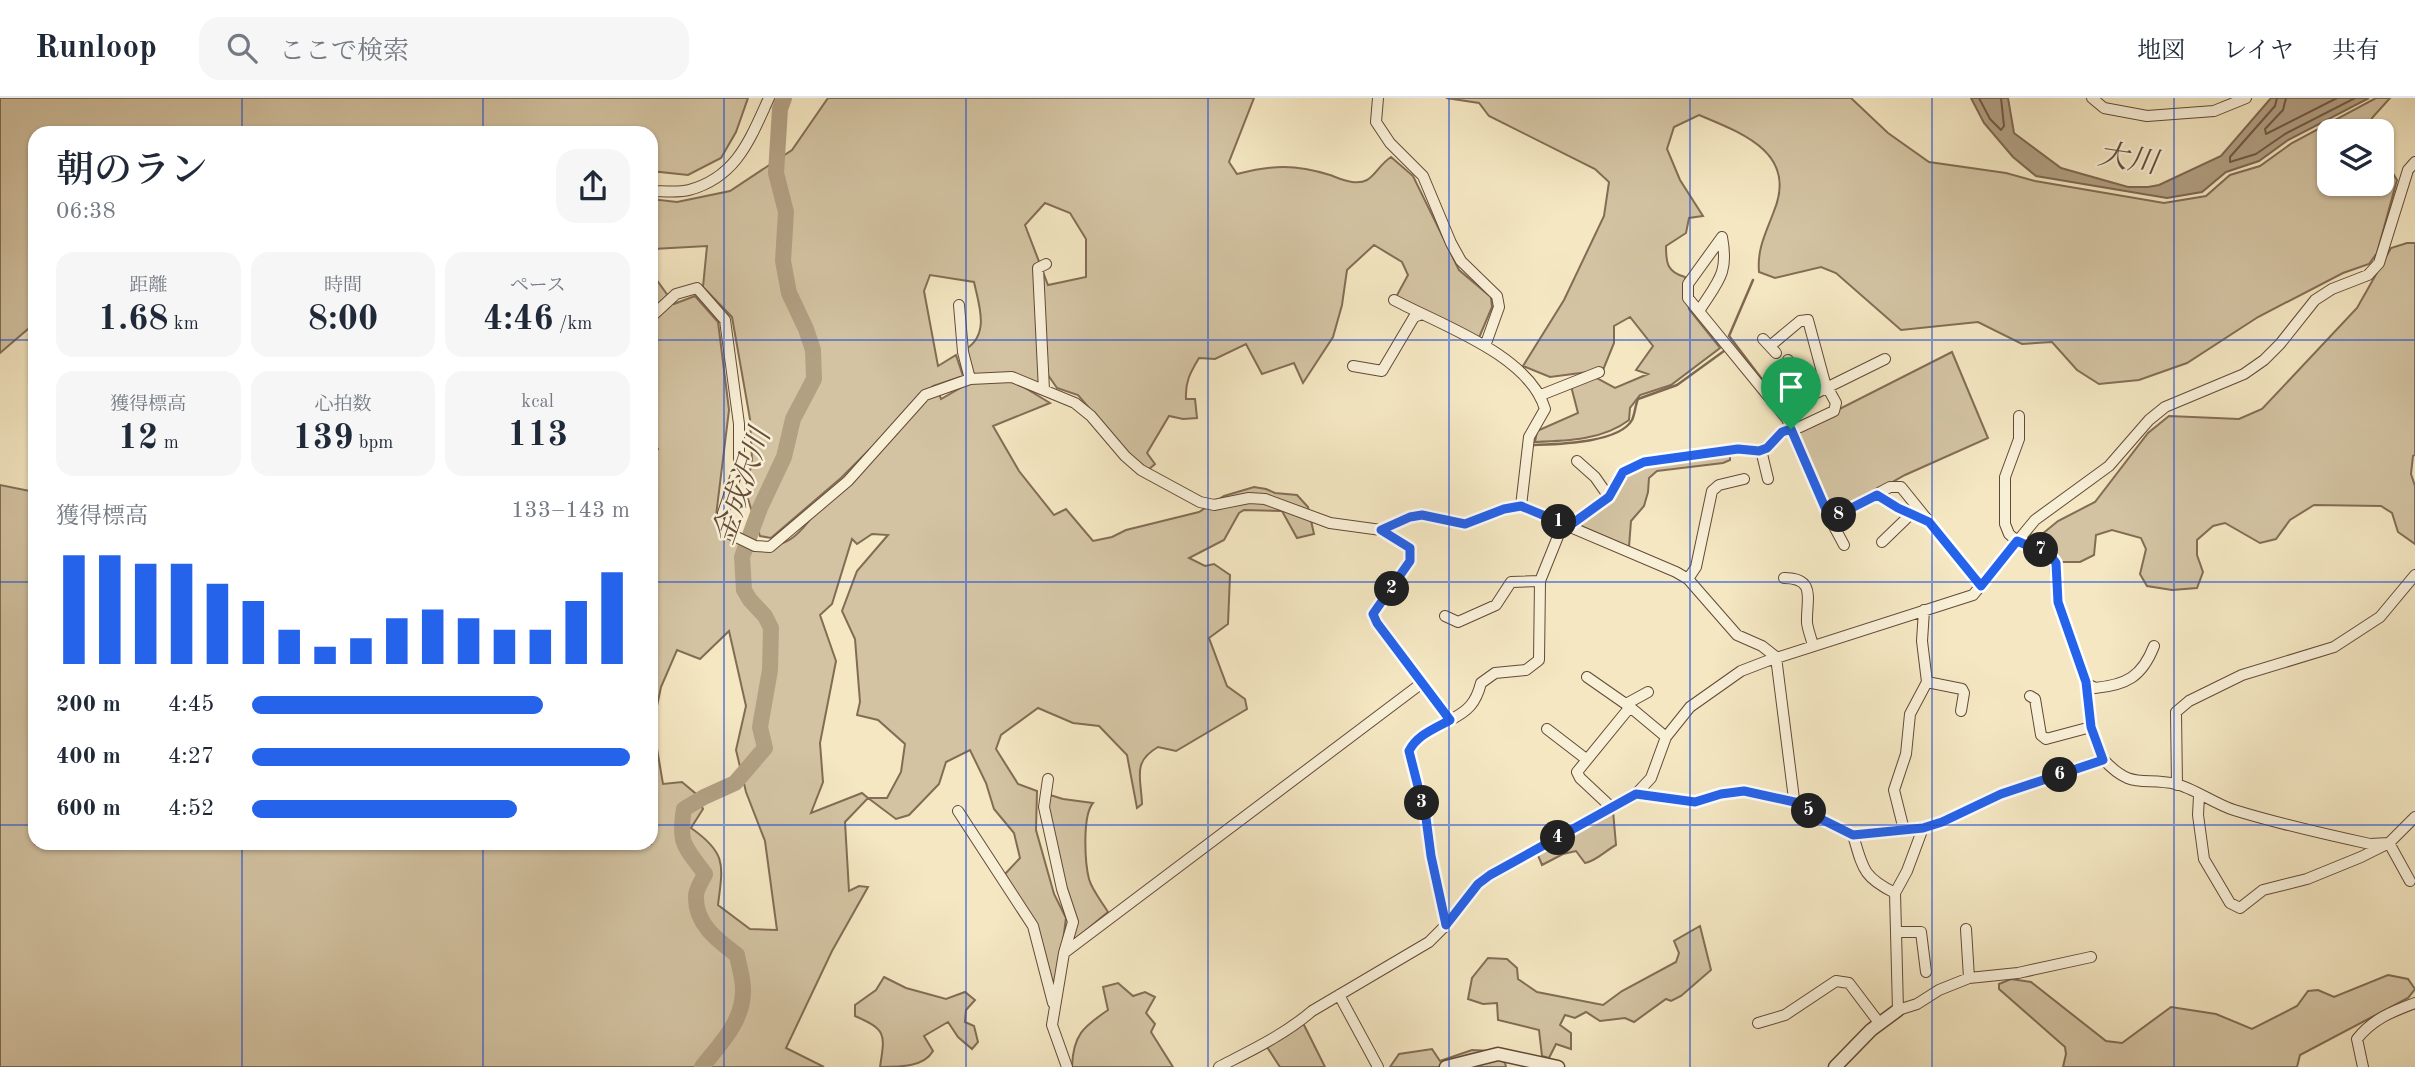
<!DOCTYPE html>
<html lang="ja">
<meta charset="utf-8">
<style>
:root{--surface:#fff;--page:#f6f6f7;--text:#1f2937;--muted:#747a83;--line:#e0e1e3;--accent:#2563eb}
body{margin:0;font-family:"Old Standard TT","Noto Serif JP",serif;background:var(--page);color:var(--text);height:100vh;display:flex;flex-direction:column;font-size:26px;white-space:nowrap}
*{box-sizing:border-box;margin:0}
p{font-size:23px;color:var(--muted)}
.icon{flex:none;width:38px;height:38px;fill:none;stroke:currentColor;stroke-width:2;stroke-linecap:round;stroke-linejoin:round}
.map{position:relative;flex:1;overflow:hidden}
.drawer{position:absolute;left:28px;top:28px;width:630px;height:724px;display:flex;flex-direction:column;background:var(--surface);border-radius:21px;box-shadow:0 2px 5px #0004}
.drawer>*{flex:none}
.tools{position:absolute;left:2317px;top:21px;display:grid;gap:14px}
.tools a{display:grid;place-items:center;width:77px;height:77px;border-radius:14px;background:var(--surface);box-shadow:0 2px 5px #0004;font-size:35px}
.pin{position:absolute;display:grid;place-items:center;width:60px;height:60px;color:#fff;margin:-72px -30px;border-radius:50% 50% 50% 0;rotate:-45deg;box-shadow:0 0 7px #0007}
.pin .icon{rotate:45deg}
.km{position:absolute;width:35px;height:35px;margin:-18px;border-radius:50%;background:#222;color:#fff;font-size:19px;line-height:35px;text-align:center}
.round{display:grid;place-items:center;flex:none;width:74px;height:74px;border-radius:21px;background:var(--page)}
.head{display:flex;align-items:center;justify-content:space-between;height:119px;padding:0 28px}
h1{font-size:38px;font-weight:600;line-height:52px}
.stats{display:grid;grid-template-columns:repeat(3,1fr);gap:10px;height:119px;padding:7px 28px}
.stats div{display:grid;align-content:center;border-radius:18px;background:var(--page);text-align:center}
.stats b{font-size:35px;font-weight:600}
.stats small{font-size:19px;font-weight:400}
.stats p{font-size:19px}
.chart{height:196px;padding:14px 28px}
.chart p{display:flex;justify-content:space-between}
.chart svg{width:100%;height:126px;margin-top:7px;stroke:var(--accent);stroke-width:6}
ul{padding:0 28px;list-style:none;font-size:23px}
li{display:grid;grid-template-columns:112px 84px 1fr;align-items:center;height:52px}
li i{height:18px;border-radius:9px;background:var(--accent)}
header{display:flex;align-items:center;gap:42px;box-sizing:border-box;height:98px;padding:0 35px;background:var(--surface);border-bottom:2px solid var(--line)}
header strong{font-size:33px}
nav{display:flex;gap:38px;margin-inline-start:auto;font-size:24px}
.search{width:490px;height:63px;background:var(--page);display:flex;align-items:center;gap:18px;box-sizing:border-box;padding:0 24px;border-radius:21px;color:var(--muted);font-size:26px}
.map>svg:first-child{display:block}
.green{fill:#d3c3a2;stroke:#836c55;stroke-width:2;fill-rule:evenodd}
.water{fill:#b2a083;stroke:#7f6852;stroke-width:2}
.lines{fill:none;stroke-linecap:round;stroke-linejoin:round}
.shore{stroke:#725a46;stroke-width:2}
.stream{stroke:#7f6852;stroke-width:2.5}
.river{stroke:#b2a083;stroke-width:16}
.minor-casing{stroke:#634a36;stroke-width:12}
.tertiary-casing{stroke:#634a36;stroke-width:15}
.minor{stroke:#f8efd7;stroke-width:10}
.tertiary{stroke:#f8efd7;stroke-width:12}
.route-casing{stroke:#fff;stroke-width:14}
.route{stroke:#2563eb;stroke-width:9}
.grid{fill:none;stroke:#1d4ed8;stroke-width:2;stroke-opacity:0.55}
.labels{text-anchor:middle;stroke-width:5;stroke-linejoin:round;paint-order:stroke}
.water-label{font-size:30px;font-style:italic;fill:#664d39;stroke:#f8efd7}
</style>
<header>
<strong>Runloop</strong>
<div class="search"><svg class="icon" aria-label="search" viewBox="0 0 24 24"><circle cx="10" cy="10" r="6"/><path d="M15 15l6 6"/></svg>ここで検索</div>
<nav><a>地図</a><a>レイヤ</a><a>共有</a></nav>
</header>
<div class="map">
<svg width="2415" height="969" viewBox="0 0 2415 969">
<rect width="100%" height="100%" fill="#f4e7c2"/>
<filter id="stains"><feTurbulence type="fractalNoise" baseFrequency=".00286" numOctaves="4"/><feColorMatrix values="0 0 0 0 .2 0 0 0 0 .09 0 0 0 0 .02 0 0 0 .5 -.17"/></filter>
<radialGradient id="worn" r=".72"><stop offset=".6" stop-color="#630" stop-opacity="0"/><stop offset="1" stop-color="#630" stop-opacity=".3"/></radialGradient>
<path class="green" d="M0 0H748L736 34 721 60 688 77 651 73V35H35V225L0 255Z
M828 0H1254L1229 64 1237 76C1272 67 1295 66 1330 77 1341 81 1356 88 1367 82 1375 78 1380 66 1391 59L1413 78 1459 172 1491 199 1492 209 1478 242 1396 199 1408 177 1402 164 1374 147 1347 172 1342 207 1333 239 1303 285 1294 265 1262 276 1246 246 1215 261 1199 260C1190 275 1185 284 1186 301H1195L1197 320 1183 321 1169 318 1147 355 1155 366 1148 372 1129 356 1078 297 1057 290 1041 267 1040 287 973 277 966 251C990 236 979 207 974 184L930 177 924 193 938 268 956 257 963 278 933 288 841 380 771 440 760 438 746 395 752 362 750 321 732 219 703 189 707 148 653 151 651 153V101L677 104 730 93 792 52ZM1045 105 1070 115 1086 141V179L1048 187 1025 127Z
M1446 0H1851L1888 35 1929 64 2006 75 2035 83 2164 105 2206 98 2230 77 2260 68 2292 45 2376 0H2390L2372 20 2369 33H2329V86H2382V58L2397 82 2377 155 2369 166 2343 175 2258 219 2187 265 2139 282 2099 286 2077 272 2052 244 2022 246 1978 224 1901 232 1836 175 1821 169 1775 180 1759 174C1757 150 1766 135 1774 113 1798 55 1742 35 1699 17L1674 29 1667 51 1680 82 1703 118 1689 120 1686 135 1666 148C1666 165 1667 174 1685 179L1689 211 1720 250 1671 287 1640 297 1630 310 1629 322C1603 342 1567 343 1535 344L1537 333 1578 315 1571 288 1595 279 1615 290 1648 276 1636 272 1653 248 1630 219 1614 228V245L1603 272 1550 279 1523 268 1564 202 1604 118 1609 84 1595 71 1489 18 1479 5Z
M2407 145H2415V357L2413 358 2411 376 2415 388V446L2398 434 2392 415 2381 408 2314 407 2290 422 2276 441 2260 445 2225 425 2213 428 2197 442V457L2203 474 2197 490 2172 492 2147 488 2140 476 2146 451 2141 440 2112 432 2096 437 2094 457 2080 464H2062L2048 448 2040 445 2041 437 2058 423 2095 404 2148 335 2169 318 2239 321 2262 311 2357 210 2391 150Z
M651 174 674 206 695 198 718 224 729 312 715 426 751 452C786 449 797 441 817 412L930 296 938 293 941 301 969 285 1012 282 1050 305 993 328 1019 373 1054 417 1066 411 1093 443 1112 439 1126 432 1199 414 1224 398 1254 389 1266 391 1275 395 1297 397 1308 409 1314 436 1297 440 1282 413 1244 412 1239 415 1224 442 1189 460 1205 468 1214 466 1230 477 1228 526 1209 540 1227 588 1245 601 1247 611 1176 653 1158 649C1132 664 1141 679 1142 706L1137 710 1127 657 1099 628 1073 625 1038 610 1001 637 996 651 1018 686 1037 693 1036 732 1054 796 1066 820 1056 897 1038 830 1005 776 1020 760 1014 735 994 711 986 685 970 652 946 664 939 686 909 717 896 721 868 700 845 724 849 793 859 788 868 789 832 853 786 950 824 969H0V387L35 394V746H651V357L658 351 651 341ZM872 436 888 437 857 473 842 513 855 541 860 604 857 617 878 622 905 646 901 674 887 700H868L862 695 811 715 823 684 820 645 836 563 820 517 832 506 852 441 857 446ZM729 533 746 608 736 652 746 694 765 743 777 832 750 831 718 807C723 767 727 755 691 730L703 711 695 695 682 684 663 686 653 627 661 589 677 552 700 561Z
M1952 254 1988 340 1905 377 1838 415 1827 411 1796 333Z
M1724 357 1730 358V362L1723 365 1657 373 1649 380 1648 394 1644 408 1631 423 1629 449 1583 429 1580 425 1634 370Z
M1050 697 1063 701 1093 705C1082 718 1085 765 1089 781 1092 792 1102 804 1108 814L1072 844 1048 710Z
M1613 713 1616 747C1605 753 1596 763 1585 765L1576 753 1563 756 1542 767 1537 755Z
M1700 828 1711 872 1681 898 1671 903 1666 901 1634 924 1625 920 1600 923 1586 914 1575 920 1565 917 1560 927 1571 935V951L1556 946 1549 960 1542 958 1539 932 1498 922 1497 905 1483 906 1468 901 1472 880 1488 860 1507 861 1517 870 1518 881 1537 894 1603 907 1622 893 1676 864 1679 855 1674 843Z
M2388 877 2408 881 2415 891 2408 900 2300 957 2297 969H2063L2066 956 2065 949 1999 891V886L2011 881 2031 884 2106 943 2122 945 2171 909 2216 916 2252 931 2297 908 2308 893 2318 892 2334 899Z
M884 879 906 890 946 901 965 894 975 902 966 912 965 924 974 928 978 944 972 951 958 939 948 924 924 938 933 953C924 969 900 969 880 969 885 936 887 932 855 918V907L876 892Z
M1118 885 1133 898 1145 894 1155 899 1146 915 1155 926 1151 934 1173 969H1072C1073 937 1083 929 1108 912L1103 889Z
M1303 925 1325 969H1280L1267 949Z
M1432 951 1440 963 1472 952 1492 953 1505 965 1506 969H1390L1399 956Z"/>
<path class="water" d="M1971 0H2008L2014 35 2061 70 2128 89H2148L2159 87 2221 58 2271 0H2369L2288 42 2259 63 2226 74 2202 94 2167 100 2036 78 2013 59 1984 25Z"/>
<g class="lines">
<path class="shore" d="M1979 0 1990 21 2001 32 2004 28 2001 0
M2277 0 2275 8 2230 59V64L2256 56 2285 36 2355 0
M2286 0 2283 12 2265 31 2266 36 2337 0"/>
<path class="stream" d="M1753 182 1729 238 1786 313
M1534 347C1558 346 1619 345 1632 322 1635 316 1635 308 1638 301L1677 287 1724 253"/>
<path class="river" d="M702 969C720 946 744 923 743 891 743 880 739 868 737 857 717 842 695 826 696 798 696 791 702 783 705 776 685 748 678 747 684 711L704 699 735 685 765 650 760 629 770 572 771 530 765 518 750 502 744 492 742 459 760 410 784 359 793 321 814 281 813 252 806 231 789 195 783 163 786 114 776 75 780 11 784 0"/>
<defs>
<path id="minor" d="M1378 0 1376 24 1390 45 1423 78 1451 145 1461 163 1497 198 1499 209 1485 248
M2092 0 2104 10 2147 18 2214 13 2246 0
M651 93C663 93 678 95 689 92 737 79 750 41 769 0
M1394 202C1441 227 1529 257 1545 311L1529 339 1521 408
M959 207 963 254 970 281
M1699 213C1718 183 1729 176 1722 139L1688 186V200L1787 321 1830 421 1890 389H1901L1981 488
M651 219 676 196 697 190 725 222 739 326V368L723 415 726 434 755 448 770 449 848 383 925 297 970 281 1012 279 1075 305 1091 318 1125 358 1141 372 1200 404 1214 407 1249 400 1265 401 1330 425 1381 432 1410 419 1422 417 1465 426 1504 411 1521 408 1676 474 1688 481 1737 537 1762 548 1776 559 1794 701 1815 718 1853 737
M1763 241 1776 255
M1788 262 1801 294 1808 299 1885 261
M1353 268 1382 273 1414 219 1422 216
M1044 292 1038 170 1046 166
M1541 297 1599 274
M2019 318V341L2005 379V426L2009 436 2017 443 2050 457 2055 465 2058 504 2086 585 2091 629 2103 661
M1761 352 1768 381
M1577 363 1595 379 1609 399
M1877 397 1898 410 1926 423
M1830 421 1844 447
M1569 428 1609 399 1623 374 1644 364 1738 351 1759 353 1767 350 1782 334 1800 329 1834 313 1836 305 1825 285 1808 222 1800 223 1770 248
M1381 432 1410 450V463L1373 516 1377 525 1450 622C1468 613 1476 605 1481 585L1495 575 1526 572 1539 562 1540 483 1563 426
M1882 444 1911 416
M1784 480C1817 480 1806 502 1807 525 1808 532 1811 540 1813 547
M1688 481 1696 469 1712 393 1719 387 1744 381
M1445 518 1458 524 1496 507 1511 484 1540 483
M1587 579 1630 609
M1927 584 1962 591 1964 595 1961 613
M2086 585 2095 590C2126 587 2142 579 2154 548
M2030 598 2035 601 2041 637 2046 641 2091 629
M1626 606 1648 594
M1547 631 1586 661
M1048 681 1044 709 1062 791 1073 824 1064 855 1052 927 1067 969
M2177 687 2176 614 2189 603 2242 577 2334 549 2380 519 2415 477
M1636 696 1695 704 1721 696 1744 693 1799 705
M2199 698 2198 717 2204 761 2230 805 2240 810 2263 792 2307 781 2361 759 2389 745 2410 783
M1612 710 1580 680 1577 674 1630 609 1666 639
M958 713 1033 828 1053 905
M1904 732 1894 692 1906 656 1910 616 1927 584 1922 543 1924 512
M1895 795 1907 773 1923 730
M1446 827 1431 758 1426 721 1409 653C1417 637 1434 631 1450 622
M1966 831 1969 880
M1896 834H1921L1926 874
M1064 855 1422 585
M2091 859 2018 875 1969 880 1939 892 1917 906 1898 912 1895 795C1863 779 1863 771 1853 737L1923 730 1942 724 2001 696 2103 661C2131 692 2142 679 2176 686 2193 690 2215 706 2234 712 2279 726 2324 736 2370 746L2389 745 2415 719
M1339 897 1378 969
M1758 925 1785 917 1836 883 1849 885 1880 926
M1219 969C1252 952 1284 937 1312 913L1429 844 1446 827 1478 786 1490 777 1636 696 1651 680 1666 639 1690 609 1741 573 1767 563 1973 497 2035 422 2109 368 2149 322 2165 309 2244 276 2264 262 2280 246 2315 202 2332 191 2368 177 2379 165 2408 72 2415 64
M2363 969 2357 941C2373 921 2391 914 2415 905"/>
<path id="tertiary" d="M1446 969 1498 956 1558 969
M1835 969 1871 932 1898 912"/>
</defs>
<use href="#minor" class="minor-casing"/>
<use href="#tertiary" class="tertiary-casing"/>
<use href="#minor" class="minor"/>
<use href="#tertiary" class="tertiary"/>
</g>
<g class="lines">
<defs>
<path id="route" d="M1791 331 1830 421 1877 397 1898 410 1929 424 1981 488 2017 443 2050 457 2056 465 2058 504 2086 584 2091 629 2103 662 2001 696 1942 724 1923 730 1853 737 1815 718 1799 705 1744 693 1721 696 1695 704 1636 696 1490 777 1478 786 1446 827 1431 758 1426 720 1409 653C1417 637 1434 631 1450 622L1377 525 1373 516 1410 463V450L1381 432 1410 419 1422 417 1465 426 1504 411 1521 408 1569 428 1609 399 1623 374 1644 364 1738 351 1759 353 1767 350 1782 334Z"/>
</defs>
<use href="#route" class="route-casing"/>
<use href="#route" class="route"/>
</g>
<path class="grid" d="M242 0V35M483 0V35M724 0V969M966 0V969M1208 0V969M1449 0V969M1690 0V969M1932 0V969M2174 0V969M0 242H35M651 242H2415M0 484H35M651 484H2415M0 727H35M651 727H2415M242 746V969M483 746V969"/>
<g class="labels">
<g class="water-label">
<text transform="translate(2128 60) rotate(9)" y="10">大川</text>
<text transform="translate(741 388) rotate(-71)" y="10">金成沢川</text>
</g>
</g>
<rect width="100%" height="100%" filter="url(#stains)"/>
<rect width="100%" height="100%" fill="url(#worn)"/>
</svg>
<div class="tools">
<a><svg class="icon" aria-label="layers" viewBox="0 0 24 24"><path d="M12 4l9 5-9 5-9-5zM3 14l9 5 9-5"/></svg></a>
</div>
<div class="pin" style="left:1791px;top:331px;background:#1e9e55"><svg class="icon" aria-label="arrive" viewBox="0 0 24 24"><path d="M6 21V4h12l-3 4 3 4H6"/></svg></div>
<b class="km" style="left:1559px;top:424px">1</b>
<b class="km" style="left:1392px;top:491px">2</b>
<b class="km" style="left:1422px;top:705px">3</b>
<b class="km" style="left:1558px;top:740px">4</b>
<b class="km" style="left:1809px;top:713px">5</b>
<b class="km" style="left:2060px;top:677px">6</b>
<b class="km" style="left:2041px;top:452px">7</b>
<b class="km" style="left:1839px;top:417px">8</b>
<section class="drawer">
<div class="head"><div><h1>朝のラン</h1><p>06:38</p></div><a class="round"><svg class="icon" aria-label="share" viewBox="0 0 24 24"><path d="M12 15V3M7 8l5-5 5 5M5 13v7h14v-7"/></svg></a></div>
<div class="stats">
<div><p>距離</p><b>1.68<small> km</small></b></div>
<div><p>時間</p><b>8:00</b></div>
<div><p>ペース</p><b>4:46<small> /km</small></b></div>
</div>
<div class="stats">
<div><p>獲得標高</p><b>12<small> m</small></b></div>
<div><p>心拍数</p><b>139<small> bpm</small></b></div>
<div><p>kcal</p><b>113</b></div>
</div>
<div class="chart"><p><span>獲得標高</span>133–143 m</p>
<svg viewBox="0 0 160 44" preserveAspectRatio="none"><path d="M5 44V6M15 44V6M25 44V9M35 44V9M45 44V16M55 44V22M65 44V32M75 44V38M85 44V35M95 44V28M105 44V25M115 44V28M125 44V32M135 44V32M145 44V22M155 44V12"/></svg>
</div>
<ul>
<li><b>200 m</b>4:45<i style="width:77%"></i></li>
<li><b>400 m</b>4:27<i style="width:100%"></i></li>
<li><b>600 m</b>4:52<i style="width:70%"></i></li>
</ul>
</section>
</div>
